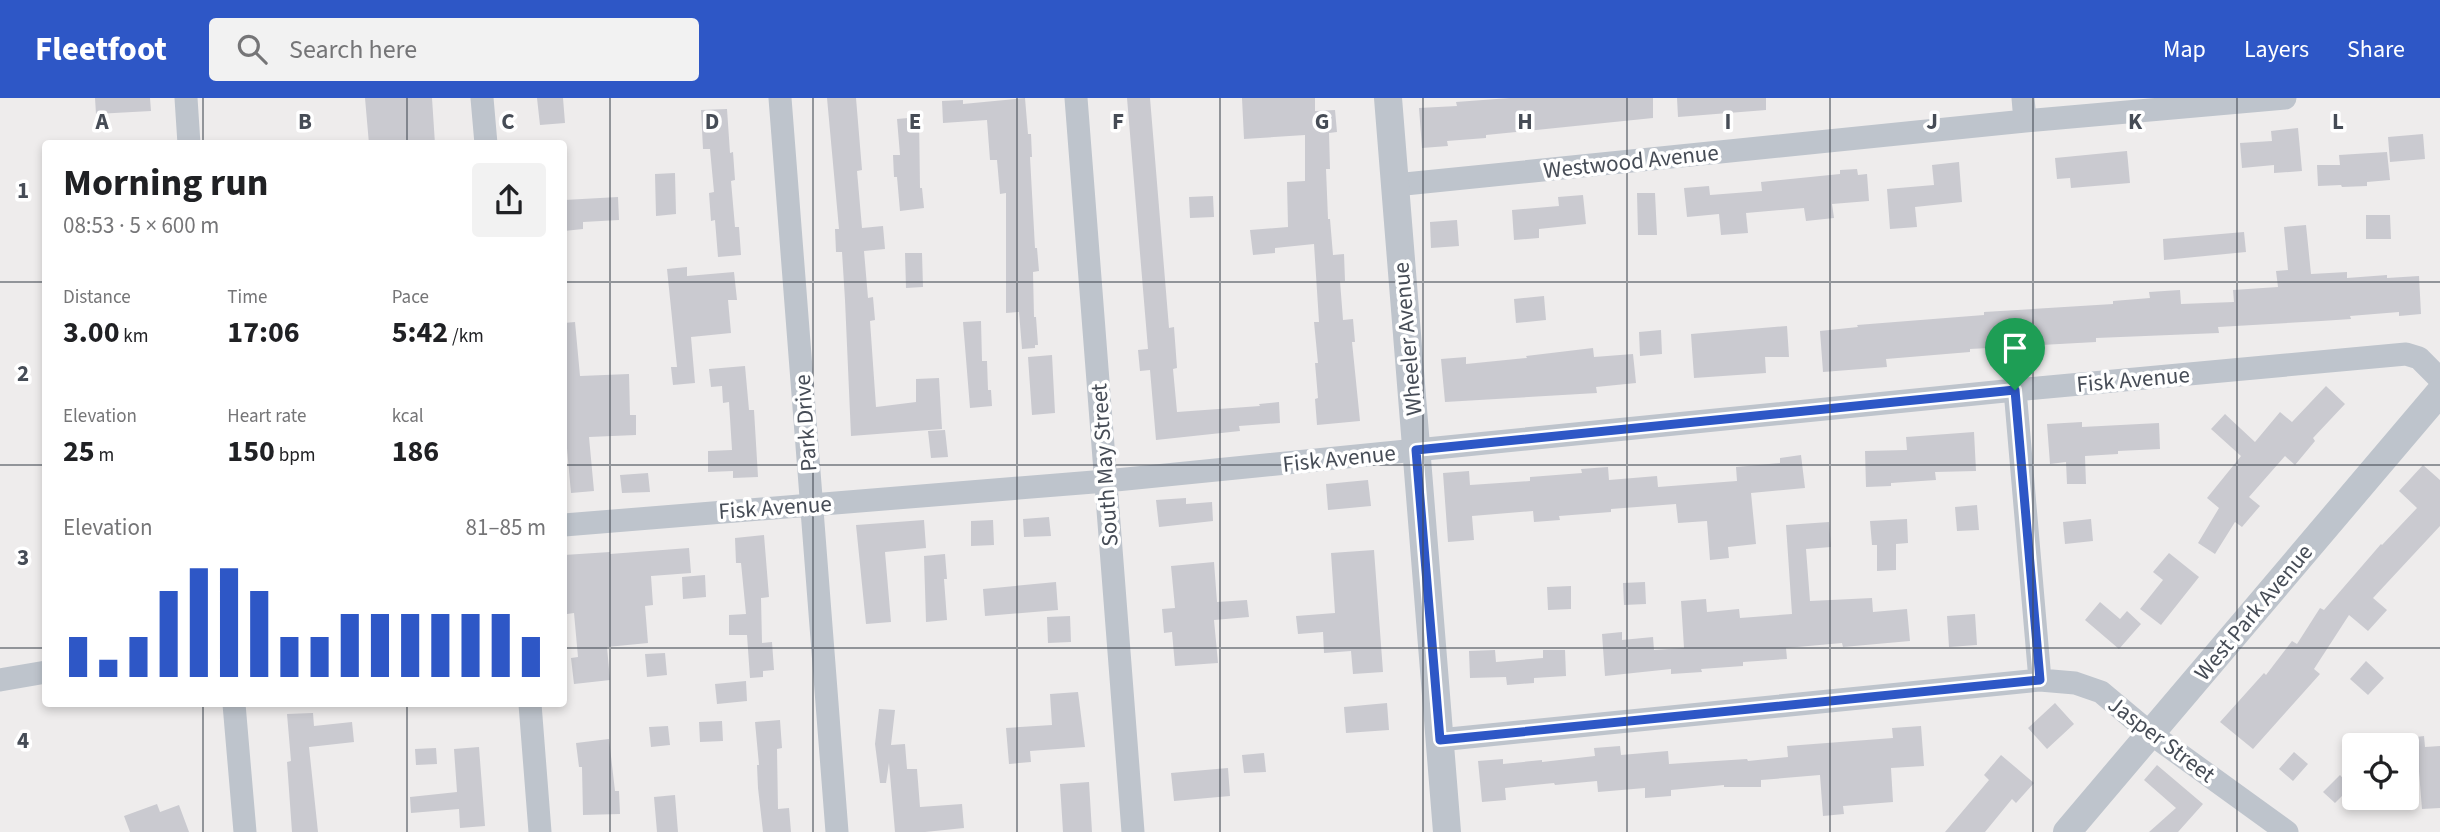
<!DOCTYPE html>
<meta charset="utf-8">
<style>
:root{--surface:#fff;--page:#f2f2f2;--text:#202124;--muted:#757577;--accent:#2e57c6}
body{margin:0;font-family:"Source Sans 3",sans-serif;background:var(--page);color:var(--text);height:100vh;display:flex;flex-direction:column;font-size:26px;white-space:nowrap}
*{box-sizing:border-box;margin:0}
p{font-size:23px;color:var(--muted)}
.icon{flex:none;width:38px;height:38px;fill:none;stroke:currentColor;stroke-width:2;stroke-linecap:round;stroke-linejoin:round}
.map{position:relative;flex:1;overflow:hidden}
.panel{position:absolute;left:42px;top:42px;width:525px;height:567px;display:flex;flex-direction:column;background:var(--surface);border-radius:7px;box-shadow:0 4px 10px #0003}
.panel>*{flex:none}
.tools{position:absolute;left:2342px;top:635px;display:grid;gap:14px}
.tools a{display:grid;place-items:center;width:77px;height:77px;border-radius:7px;background:var(--surface);box-shadow:0 4px 10px #0003;font-size:35px}
.pin{position:absolute;display:grid;place-items:center;width:60px;height:60px;color:#fff;margin:-72px -30px;border-radius:50% 50% 50% 0;rotate:-45deg;box-shadow:0 0 7px #0007}
.pin .icon{rotate:45deg}
.round{display:grid;place-items:center;flex:none;width:74px;height:74px;border-radius:7px;background:var(--page)}
.summary{display:flex;align-items:center;justify-content:space-between;height:119px;padding:0 21px}
h1{font-size:38px;font-weight:700;line-height:52px}
.stats{display:grid;grid-template-columns:repeat(3,1fr);gap:10px;height:119px;padding:7px 21px}
.stats div{display:grid;align-content:center}
.stats b{font-size:30px;font-weight:700}
.stats small{font-size:19px;font-weight:400}
.stats p{font-size:19px}
.chart{height:196px;padding:14px 21px}
.chart p{display:flex;justify-content:space-between}
.chart svg{width:100%;height:126px;margin-top:7px;stroke:var(--accent);stroke-width:6}
header{display:flex;align-items:center;gap:42px;box-sizing:border-box;height:98px;padding:0 35px;background:var(--accent);color:#fff}
header strong{font-size:33px}
nav{display:flex;gap:38px;margin-inline-start:auto;font-size:24px}
.search{width:490px;height:63px;background:var(--page);display:flex;align-items:center;gap:18px;box-sizing:border-box;padding:0 24px;border-radius:7px;color:var(--muted);font-size:26px}
.map>svg:first-child{display:block}
.building{fill:#cacad0}
.lines{fill:none;stroke-linecap:round;stroke-linejoin:round}
.minor{stroke:#bec4cc;stroke-width:23}
.tertiary{stroke:#bec4cc;stroke-width:28}
.route-casing{stroke:#fff;stroke-width:14}
.route{stroke:#2e57c6;stroke-width:9}
.grid{fill:none;stroke:#464c56;stroke-width:2;stroke-opacity:0.55}
.labels{text-anchor:middle;stroke-width:7;stroke-linejoin:round;paint-order:stroke}
.street-label{font-size:23px;fill:#464c56;stroke:#fff}
.grid-label{font-size:23px;text-anchor:middle;font-weight:bold;fill:#464c56;stroke:#fff;stroke-width:7;stroke-linejoin:round;paint-order:stroke}
</style>
<header>
<strong>Fleetfoot</strong>
<div class="search"><svg class="icon" aria-label="search" viewBox="0 0 24 24"><circle cx="10" cy="10" r="6"/><path d="M15 15l6 6"/></svg>Search here</div>
<nav><a>Map</a><a>Layers</a><a>Share</a></nav>
</header>
<div class="map">
<svg width="2440" height="734" viewBox="0 0 2440 734">
<rect width="100%" height="100%" fill="#eeecec"/>
<path class="building" d="M95 0H150L151 13 96 16Z
M365 0H432L435 46H369Z
M537 0H563L565 25 540 27Z
M827 0H856L862 72 857 73 862 130 883 128 885 151 864 153 868 200 873 199 875 222 870 223 876 309 916 304V281L939 280 942 331 851 338 845 202 842 154H836L835 131H839Z
M1025 0 1028 36H1031L1032 59H1030L1035 150H1037L1039 173 1033 174 1034 219H1036L1038 247H1035V250L1022 251 1019 214 1006 215V95L1000 96 997 62H990L987 22 943 25 942 3 963 2V6Z
M1127 0H1150L1169 230 1174 229 1177 270 1173 271 1177 314 1260 308 1259 306 1279 304 1280 325 1239 328 1240 333 1156 342 1150 272 1140 273 1138 252 1148 251Z
M1242 0H1315V13L1335 12 1337 34 1329 35 1330 71H1326L1328 121H1330L1333 157 1344 156 1345 183H1340L1343 222 1353 221 1355 244H1352L1360 323 1317 327 1315 301 1318 300 1315 265H1318L1314 224H1319L1314 146 1275 150V155L1253 157 1250 132 1288 129 1287 84 1305 83V37L1244 41Z
M1510 0H1653V20L1486 37V40L1447 43 1448 48 1422 50 1419 10 1457 8 1456 4Z
M1677 0H1766V12L1678 19Z
M727 11 730 55 733 54 735 82 731 83 735 129H739L741 157 718 159 715 122 711 123 709 95 714 94 710 51H703L701 12Z
M919 19 920 90H922L924 110 900 113 897 79H894L893 57H900L897 21Z
M2298 30 2302 73 2274 75V67L2242 70 2240 45 2272 43 2271 33Z
M2423 36 2425 61 2390 64 2388 39Z
M2127 53 2130 85 2071 90 2070 80 2057 81 2055 60Z
M2387 54 2390 82 2367 84V88L2342 89 2341 87 2318 88 2317 67H2340L2339 57Z
M1959 64 1962 104 1915 109 1917 129 1890 131 1887 91 1934 87 1932 67Z
M1857 71 1858 77 1867 76 1869 103 1832 106 1834 120 1806 123 1804 110 1746 115 1748 135 1721 137 1719 116 1687 119 1684 90 1709 88 1710 97 1762 93 1761 84 1840 76V72Z
M675 75 676 116 656 118 655 76Z
M1637 95H1655L1657 137H1638Z
M1583 97 1586 126 1539 131V140L1514 142 1512 112 1559 108 1558 99Z
M1213 98 1214 119 1190 120 1189 99Z
M618 99 619 122 583 124V131L564 133V102Z
M2366 117H2390L2391 141H2366Z
M1457 122 1459 148 1431 150 1430 124Z
M2306 127 2311 176 2347 174V180L2387 177V180L2419 178 2421 216 2399 218V214L2350 218 2351 221 2321 223 2218 229 2219 235 2096 240V244L1970 251V254L1886 261 1887 269 1823 274 1820 233 1858 229 1857 227 1984 217V214L2113 206V203L2150 200 2149 194 2180 192 2181 206 2234 204 2233 192 2278 189 2276 173 2288 172 2284 129Z
M2244 134 2246 154 2164 162 2163 141Z
M905 155H922L923 189 906 190Z
M687 169V178L734 174 737 202H728L731 235 691 239 695 285 673 287 671 269H677L667 171Z
M1544 198 1546 222 1516 225 1514 201Z
M981 223 982 263H987L988 292H991L992 308 970 310 963 224Z
M575 224 580 278 629 276 630 317H636V337L589 339 594 393 571 395 564 317V225Z
M1787 228 1789 259H1765L1766 275 1694 280 1691 236Z
M1661 232 1662 256 1640 258 1639 234Z
M1593 250 1594 259 1633 256 1636 285 1596 289 1597 295 1445 304 1441 261 1466 259V266L1527 260 1526 258Z
M1052 257 1055 315 1032 317 1028 259Z
M745 268 749 312H754L758 379 733 380V373L708 374V353L732 352 729 304 723 305 722 288 711 289 709 271Z
M2326 288 2345 306 2313 340 2315 343 2295 367 2285 358 2249 399 2260 408 2242 429 2235 424 2215 456 2198 445 2219 410 2207 400 2241 358 2211 331 2225 316 2255 344 2280 314 2292 324Z
M2082 324V329L2159 325 2160 351 2118 353V356L2085 358 2086 386H2067L2066 364 2050 366 2047 326Z
M945 332 948 359 931 360 928 333Z
M1974 334 1976 373 1935 374 1936 382 1891 385V388L1866 389 1865 353 1907 352 1906 339Z
M1801 357 1805 390 1751 395 1756 446 1728 449 1729 460 1710 462 1707 423 1678 425 1676 406 1611 411V414L1559 418 1560 422 1534 424 1533 413 1472 418 1474 442 1448 444 1443 375 1469 373 1470 387 1530 383V379L1582 375 1581 371 1608 369 1609 382 1657 378 1658 389 1737 383 1736 369 1780 365V360Z
M2423 367 2440 382V428L2373 500 2387 512 2368 533 2349 517 2314 571 2320 576 2253 651 2220 624 2264 575 2266 577 2292 543 2297 546 2320 510 2324 512 2381 446 2382 447 2417 410 2399 393Z
M648 375 650 394 622 395 620 377Z
M1368 382 1371 408 1328 412 1326 386Z
M1186 400V406L1212 404 1213 423 1159 429 1156 402Z
M1977 407 1979 432 1957 433 1955 409Z
M1049 419 1051 438 1024 439 1023 421Z
M1907 421 1908 445 1896 446V472L1877 473V447H1872L1870 423Z
M2091 421 2093 443 2065 446 2063 424Z
M924 422 926 450 885 454 891 524 866 526 856 427Z
M993 422 994 447 971 448V423Z
M1829 424 1831 449 1806 451 1810 503 1872 500 1873 514 1907 511 1910 543 1843 549 1842 545 1786 550 1787 561 1743 564V568L1701 571 1702 574 1671 576V571L1605 578 1602 536 1622 534V542L1653 539 1654 552 1684 550 1681 503 1706 501 1707 514 1739 511 1740 520 1792 516 1786 427Z
M764 437 769 499 761 500 762 545 772 544 774 572 763 573V579L750 580 747 537H729V517L746 516 741 465H736L735 440Z
M689 450 691 475 651 478 653 507 645 508 648 545 607 549 610 582 574 586 571 560 578 559 574 515 567 516 564 457 610 454V456Z
M1374 452 1383 574 1353 576 1351 553 1324 555 1323 534 1298 536 1296 518 1335 515 1331 455Z
M2169 455 2199 479 2161 527 2140 511 2163 482 2153 474Z
M945 456 947 481H944L947 522 926 524 924 458Z
M1214 464 1217 504 1247 502 1249 519 1214 522 1218 565 1175 568 1172 534 1164 535 1162 511 1175 510 1171 468Z
M705 477 706 499 683 501 682 479Z
M1056 484 1058 512 985 518 983 491Z
M1645 484 1646 506 1624 507 1623 485Z
M1571 488V511L1548 512 1547 489Z
M2100 504 2120 521 2127 513 2141 526 2119 551 2085 522Z
M1975 516 1977 547 1949 549 1947 518Z
M1070 518 1071 544 1048 545 1047 519Z
M1495 552 1496 564 1543 560V552H1565L1566 578 1534 580V585L1507 587 1506 579 1470 580 1469 553Z
M665 555 667 577 647 579 645 556Z
M2366 563 2384 580 2368 597 2350 581Z
M746 583 747 603 717 606 715 586Z
M1078 594 1085 649 1030 653 1031 664 1009 666 1006 630 1052 627 1050 596Z
M1387 605 1389 632 1346 635 1344 609Z
M2055 605 2074 626 2047 651 2028 630Z
M879 611 895 612 891 647 905 646 907 671H917L920 709 962 706 964 730 925 734H895L889 665 886 685H880L875 646Z
M313 615 314 628 352 624 354 644 309 649 318 734H292L287 664 291 663 287 616Z
M780 622 782 650 777 651 778 711 789 710 791 734H763L758 690 757 667H759L755 624Z
M722 623 723 643 700 644 699 624Z
M668 628 670 647 651 649 649 629Z
M1921 628 1924 668 1891 670 1893 704 1843 708 1844 716 1823 718 1820 677 1761 682V689H1724V687L1671 692V698L1645 700V690L1598 694 1597 683 1555 687 1554 685 1505 690 1506 702 1482 704 1478 663 1503 661V666L1542 662V664L1595 658 1594 650 1620 648 1621 657 1668 653 1669 666 1747 661 1748 663 1788 659 1787 648 1893 640 1892 630Z
M2424 638 2425 649 2440 648V710L2422 711 2418 661 2410 662 2408 640Z
M609 641 615 693H619L620 716 583 717 582 669H579L576 645Z
M479 649 485 728 460 730 459 711 411 715 410 699 457 694 454 651Z
M436 650 437 666 416 667 415 651Z
M2294 654 2308 666 2293 683 2279 671Z
M1264 655 1266 674 1244 675 1242 657Z
M2001 657 2034 685 2016 705 2012 701 1985 734H1945L1989 682 1984 677Z
M2157 667 2203 706 2178 734H2149L2176 710 2144 682Z
M1228 670 1230 698 1174 703 1171 675Z
M2340 677 2351 689 2335 705 2323 694Z
M1089 684 1092 734H1063L1060 686Z
M675 697 678 734H657L654 699Z
M157 706 160 714 179 707 189 734H130L124 718Z"/>
<g class="lines">
<path class="minor" d="M186 0 189 46
M482 0 486 46
M780 0 837 734
M1076 0 1133 734
M2023 0 2025 23
M1395 87 2025 23 2285 0
M2015 292 2040 582
M564 427 1106 383 2015 292 2406 256 2419 260 2440 281
M0 582 46 574
M234 606 245 734
M530 606 540 734
M1439 642 2040 582 2075 585 2101 594 2150 635 2287 734"/>
<path class="tertiary" d="M1388 0 1447 734
M2067 734 2440 294"/>
</g>
<g class="lines">
<defs>
<path id="route" d="M2015 292 2040 582 1440 642 1416 352Z"/>
</defs>
<use href="#route" class="route-casing"/>
<use href="#route" class="route"/>
</g>
<path class="grid" d="M203 0V46M407 0V46M610 0V734M813 0V734M1017 0V734M1220 0V734M1423 0V734M1627 0V734M1830 0V734M2033 0V734M2237 0V734M0 184H46M564 184H2440M0 367H46M564 367H2440M0 550H46M564 550H2440M203 606V734M407 606V734"/>
<g class="labels">
<g class="street-label">
<text transform="translate(1631 63) rotate(-6)" y="8">Westwood Avenue</text>
<text transform="translate(1407 241) rotate(-95)" y="8">Wheeler Avenue</text>
<text transform="translate(2133 281) rotate(-5)" y="8">Fisk Avenue</text>
<text transform="translate(805 325) rotate(-94)" y="8">Park Drive</text>
<text transform="translate(1339 360) rotate(-6)" y="8">Fisk Avenue</text>
<text transform="translate(1104 367) rotate(-94)" y="8">South May Street</text>
<text transform="translate(775 409) rotate(-4)" y="8">Fisk Avenue</text>
<text transform="translate(2253 514) rotate(-50)" y="8">West Park Avenue</text>
<text transform="translate(2162 641) rotate(37)" y="8">Jasper Street</text>
</g>
</g>
<g class="grid-label">
<text x="102" y="31">A</text>
<text x="305" y="31">B</text>
<text x="508" y="31">C</text>
<text x="712" y="31">D</text>
<text x="915" y="31">E</text>
<text x="1118" y="31">F</text>
<text x="1322" y="31">G</text>
<text x="1525" y="31">H</text>
<text x="1728" y="31">I</text>
<text x="1932" y="31">J</text>
<text x="2135" y="31">K</text>
<text x="2338" y="31">L</text>
<text x="23" y="100">1</text>
<text x="23" y="283">2</text>
<text x="23" y="467">3</text>
<text x="23" y="650">4</text>
</g>
</svg>
<div class="tools">
<a><svg class="icon" aria-label="locate" viewBox="0 0 24 24"><circle cx="12" cy="12" r="6"/><path d="M12 2v4M12 18v4M2 12h4M18 12h4"/></svg></a>
</div>
<div class="pin" style="left:2015px;top:292px;background:#1e9e55"><svg class="icon" aria-label="arrive" viewBox="0 0 24 24"><path d="M6 21V4h12l-3 4 3 4H6"/></svg></div>
<section class="panel">
<div class="summary"><div><h1>Morning run</h1><p>08:53 · 5 × 600 m</p></div><a class="round"><svg class="icon" aria-label="share" viewBox="0 0 24 24"><path d="M12 15V3M7 8l5-5 5 5M5 13v7h14v-7"/></svg></a></div>
<div class="stats">
<div><p>Distance</p><b>3.00<small> km</small></b></div>
<div><p>Time</p><b>17:06</b></div>
<div><p>Pace</p><b>5:42<small> /km</small></b></div>
</div>
<div class="stats">
<div><p>Elevation</p><b>25<small> m</small></b></div>
<div><p>Heart rate</p><b>150<small> bpm</small></b></div>
<div><p>kcal</p><b>186</b></div>
</div>
<div class="chart"><p><span>Elevation</span>81–85 m</p>
<svg viewBox="0 0 160 44" preserveAspectRatio="none"><path d="M5 44V30M15 44V38M25 44V30M35 44V14M45 44V6M55 44V6M65 44V14M75 44V30M85 44V30M95 44V22M105 44V22M115 44V22M125 44V22M135 44V22M145 44V22M155 44V30"/></svg>
</div>
</section>
</div>
